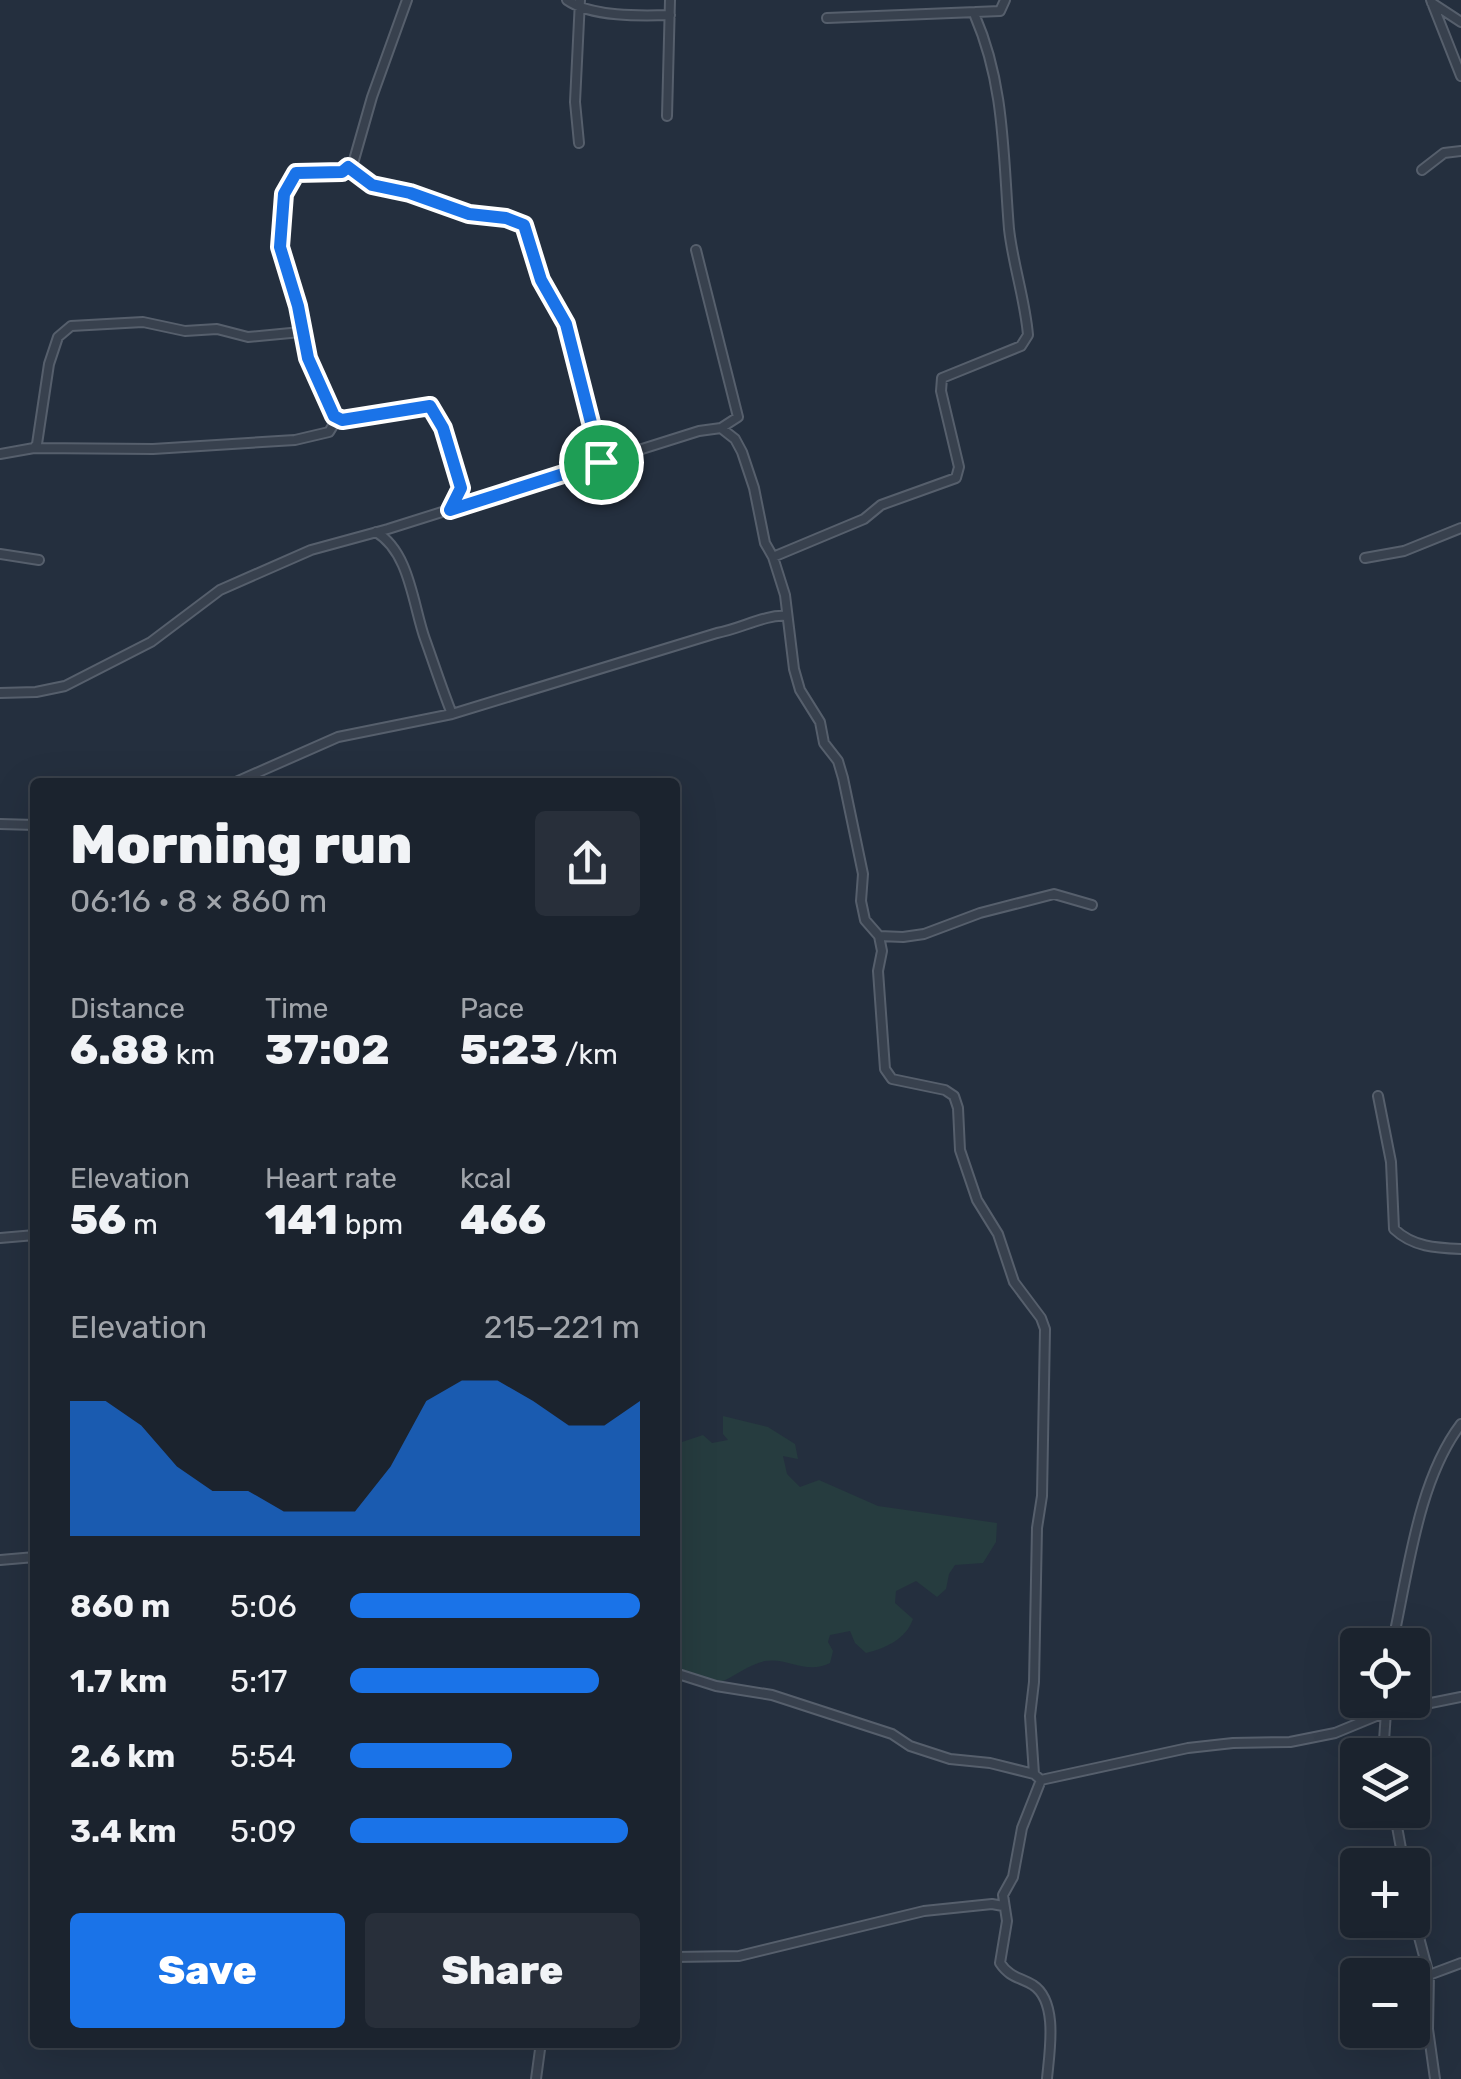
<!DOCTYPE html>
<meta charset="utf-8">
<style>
:root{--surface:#1b232e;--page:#282f3a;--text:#f1f3f6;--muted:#a0a4aa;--line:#39404a;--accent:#1a73e8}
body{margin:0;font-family:Rubik,sans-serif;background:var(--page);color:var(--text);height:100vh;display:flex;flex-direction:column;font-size:38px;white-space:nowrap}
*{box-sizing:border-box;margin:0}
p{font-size:32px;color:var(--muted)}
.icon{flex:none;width:55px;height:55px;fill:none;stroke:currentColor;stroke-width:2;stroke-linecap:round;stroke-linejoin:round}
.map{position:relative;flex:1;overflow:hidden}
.drawer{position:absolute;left:30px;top:778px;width:650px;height:1270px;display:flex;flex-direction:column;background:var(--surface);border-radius:10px;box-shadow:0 10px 40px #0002,0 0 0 2px var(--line)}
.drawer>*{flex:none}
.controls{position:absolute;left:1340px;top:1628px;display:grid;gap:20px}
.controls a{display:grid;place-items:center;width:90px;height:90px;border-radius:10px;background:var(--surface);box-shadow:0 10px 40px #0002,0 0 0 2px var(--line);font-size:50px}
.pin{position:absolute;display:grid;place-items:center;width:85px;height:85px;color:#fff;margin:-42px;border:5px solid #fff;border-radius:50%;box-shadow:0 2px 10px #0007}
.round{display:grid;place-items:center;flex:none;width:105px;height:105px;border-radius:10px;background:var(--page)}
.head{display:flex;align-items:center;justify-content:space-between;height:170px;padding:0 40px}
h1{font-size:55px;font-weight:800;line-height:75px}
.figures{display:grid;grid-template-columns:repeat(3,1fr);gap:15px;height:170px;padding:10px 40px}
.figures div{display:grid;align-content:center}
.figures b{font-size:42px;font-weight:800}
.figures small{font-size:28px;font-weight:400}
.figures p{font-size:28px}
.chart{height:280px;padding:20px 40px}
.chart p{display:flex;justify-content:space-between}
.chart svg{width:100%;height:180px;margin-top:10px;fill:var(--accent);opacity:.7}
.cta{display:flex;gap:20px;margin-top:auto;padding:20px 40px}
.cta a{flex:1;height:115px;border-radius:10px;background:var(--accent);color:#fff;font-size:40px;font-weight:800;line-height:115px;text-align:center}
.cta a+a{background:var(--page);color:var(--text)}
ul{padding:0 40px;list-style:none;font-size:32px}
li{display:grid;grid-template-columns:160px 120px 1fr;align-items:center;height:75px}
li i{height:25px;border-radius:12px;background:var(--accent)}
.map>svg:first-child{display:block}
.green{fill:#263c3f}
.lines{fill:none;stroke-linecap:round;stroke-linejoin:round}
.minor-casing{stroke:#565f6c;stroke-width:12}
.minor{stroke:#38414e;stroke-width:8}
.route-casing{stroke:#fff;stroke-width:20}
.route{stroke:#1a73e8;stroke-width:12}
</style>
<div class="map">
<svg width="1461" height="2079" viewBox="0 0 1461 2079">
<rect width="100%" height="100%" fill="#242f3e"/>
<path class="green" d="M723 1416 768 1427 795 1444 798 1459 783 1456 787 1474 800 1487 819 1480 878 1506 997 1523 996 1542 983 1563 955 1565 949 1574 946 1589 937 1597 916 1581 896 1591 895 1603 913 1619C906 1639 886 1648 866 1653L855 1643 850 1631 830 1635 828 1642 833 1651 830 1663C806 1675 788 1657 765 1661 750 1664 733 1677 719 1683L675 1669V1458L681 1454 682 1442 703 1435 712 1443 728 1440 723 1434Z"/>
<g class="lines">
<defs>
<path id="minor" d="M407 0 372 97 354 160 342 172 296 173 284 194 280 234V247L298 306 308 358 334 415 342 420 430 406 443 428 461 488 450 510
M567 0C591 17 641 16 670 15
M1431 0 1461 76
M1432 3 1461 22
M827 18 976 12
M667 116 670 0
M579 143 575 102 580 0
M348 167 372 185 410 193 469 213 507 218 524 225 541 279 566 324 601 462
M1422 170 1444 153 1461 151
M696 250 738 417 721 428
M34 448 153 449 295 440 329 432 337 419
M0 454 34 448 37 444 49 364 58 337 71 326 143 322 185 331 217 329 248 337 301 332
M376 532C410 552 413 606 425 639 434 664 442 689 452 714L717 633C740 629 766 614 786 616
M0 554 39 560
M773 557 864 519 881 505 956 478 959 467 941 391 942 378 1021 346 1028 335C1025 299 1013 265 1009 229 1003 156 1005 85 975 16L976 12 1000 11 1005 0
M1365 558 1404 551 1461 528
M0 693 36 692 65 686 151 642 220 590 311 550 388 529 699 431 721 428 735 439 742 452 754 488 765 543 773 557 785 595 794 669 800 690 820 722 824 743 838 761 843 778 863 874 861 901 865 920 879 936 882 951 878 971 885 1069 892 1079 945 1090 954 1096 958 1108 960 1150 977 1200 998 1234 1014 1282 1041 1318 1045 1329 1042 1496 1037 1528 1034 1682 1030 1716 1034 1774 1041 1780 1188 1748 1233 1743 1290 1742 1335 1733 1386 1712 1461 1697
M236 782 338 737 452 714
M0 824 35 825
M879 936 903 937 924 934 980 913 1054 894 1092 905
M1378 1096 1391 1162 1394 1229C1413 1247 1436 1248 1461 1249
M0 1238 35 1235
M0 1560 35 1557
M1392 1645C1408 1575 1417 1482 1461 1424
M675 1673 716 1686 772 1695 892 1734 910 1746 950 1759 990 1763 1034 1774
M1383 1700 1386 1712 1383 1755
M1041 1780 1022 1828 1013 1877 1003 1895 1007 1921 1000 1963C1010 1978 1020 1977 1033 1985 1059 2002 1049 2054 1047 2079
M1394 1810 1404 1865
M1412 1911 1429 1975 1428 2029 1435 2079
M675 1957 739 1956 924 1911 992 1904 1003 1906
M1429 1975 1461 1963
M536 2079 541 2042"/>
</defs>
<use href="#minor" class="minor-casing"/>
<use href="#minor" class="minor"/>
</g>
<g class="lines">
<defs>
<path id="route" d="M348 167 372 185 410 193 469 214 506 218 524 225 541 280 566 324 601 462 450 510 461 488 443 428 430 406 342 420 334 416 308 358 298 306 280 247 284 194 296 173 342 172Z"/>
</defs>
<use href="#route" class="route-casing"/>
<use href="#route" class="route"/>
</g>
</svg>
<div class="controls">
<a><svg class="icon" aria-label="locate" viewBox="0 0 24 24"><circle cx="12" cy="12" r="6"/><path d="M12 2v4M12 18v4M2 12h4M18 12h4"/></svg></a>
<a><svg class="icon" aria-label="layers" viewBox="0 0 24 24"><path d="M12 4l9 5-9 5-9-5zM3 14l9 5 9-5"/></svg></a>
<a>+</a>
<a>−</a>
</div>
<div class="pin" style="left:601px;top:462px;background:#1e9e55"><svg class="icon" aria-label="arrive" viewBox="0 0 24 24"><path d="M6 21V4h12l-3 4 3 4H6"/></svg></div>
<section class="drawer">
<div class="head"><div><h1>Morning run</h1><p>06:16 · 8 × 860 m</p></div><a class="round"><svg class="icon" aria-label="share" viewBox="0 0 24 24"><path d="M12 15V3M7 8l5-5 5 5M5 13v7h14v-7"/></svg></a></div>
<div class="figures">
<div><p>Distance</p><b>6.88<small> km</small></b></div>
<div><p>Time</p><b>37:02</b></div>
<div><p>Pace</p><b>5:23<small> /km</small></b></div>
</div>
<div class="figures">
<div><p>Elevation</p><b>56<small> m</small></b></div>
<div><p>Heart rate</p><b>141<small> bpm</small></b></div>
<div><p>kcal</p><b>466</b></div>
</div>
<div class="chart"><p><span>Elevation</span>215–221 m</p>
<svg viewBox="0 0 160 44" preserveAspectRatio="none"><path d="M0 44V11L10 11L20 17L30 27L40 33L50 33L60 38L70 38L80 38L90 27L100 11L110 6L120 6L130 11L140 17L150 17L160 11V44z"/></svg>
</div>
<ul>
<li><b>860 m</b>5:06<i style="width:100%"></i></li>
<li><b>1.7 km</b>5:17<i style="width:86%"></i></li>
<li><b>2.6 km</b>5:54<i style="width:56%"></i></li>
<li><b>3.4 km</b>5:09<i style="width:96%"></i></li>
</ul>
<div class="cta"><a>Save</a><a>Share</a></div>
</section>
</div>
